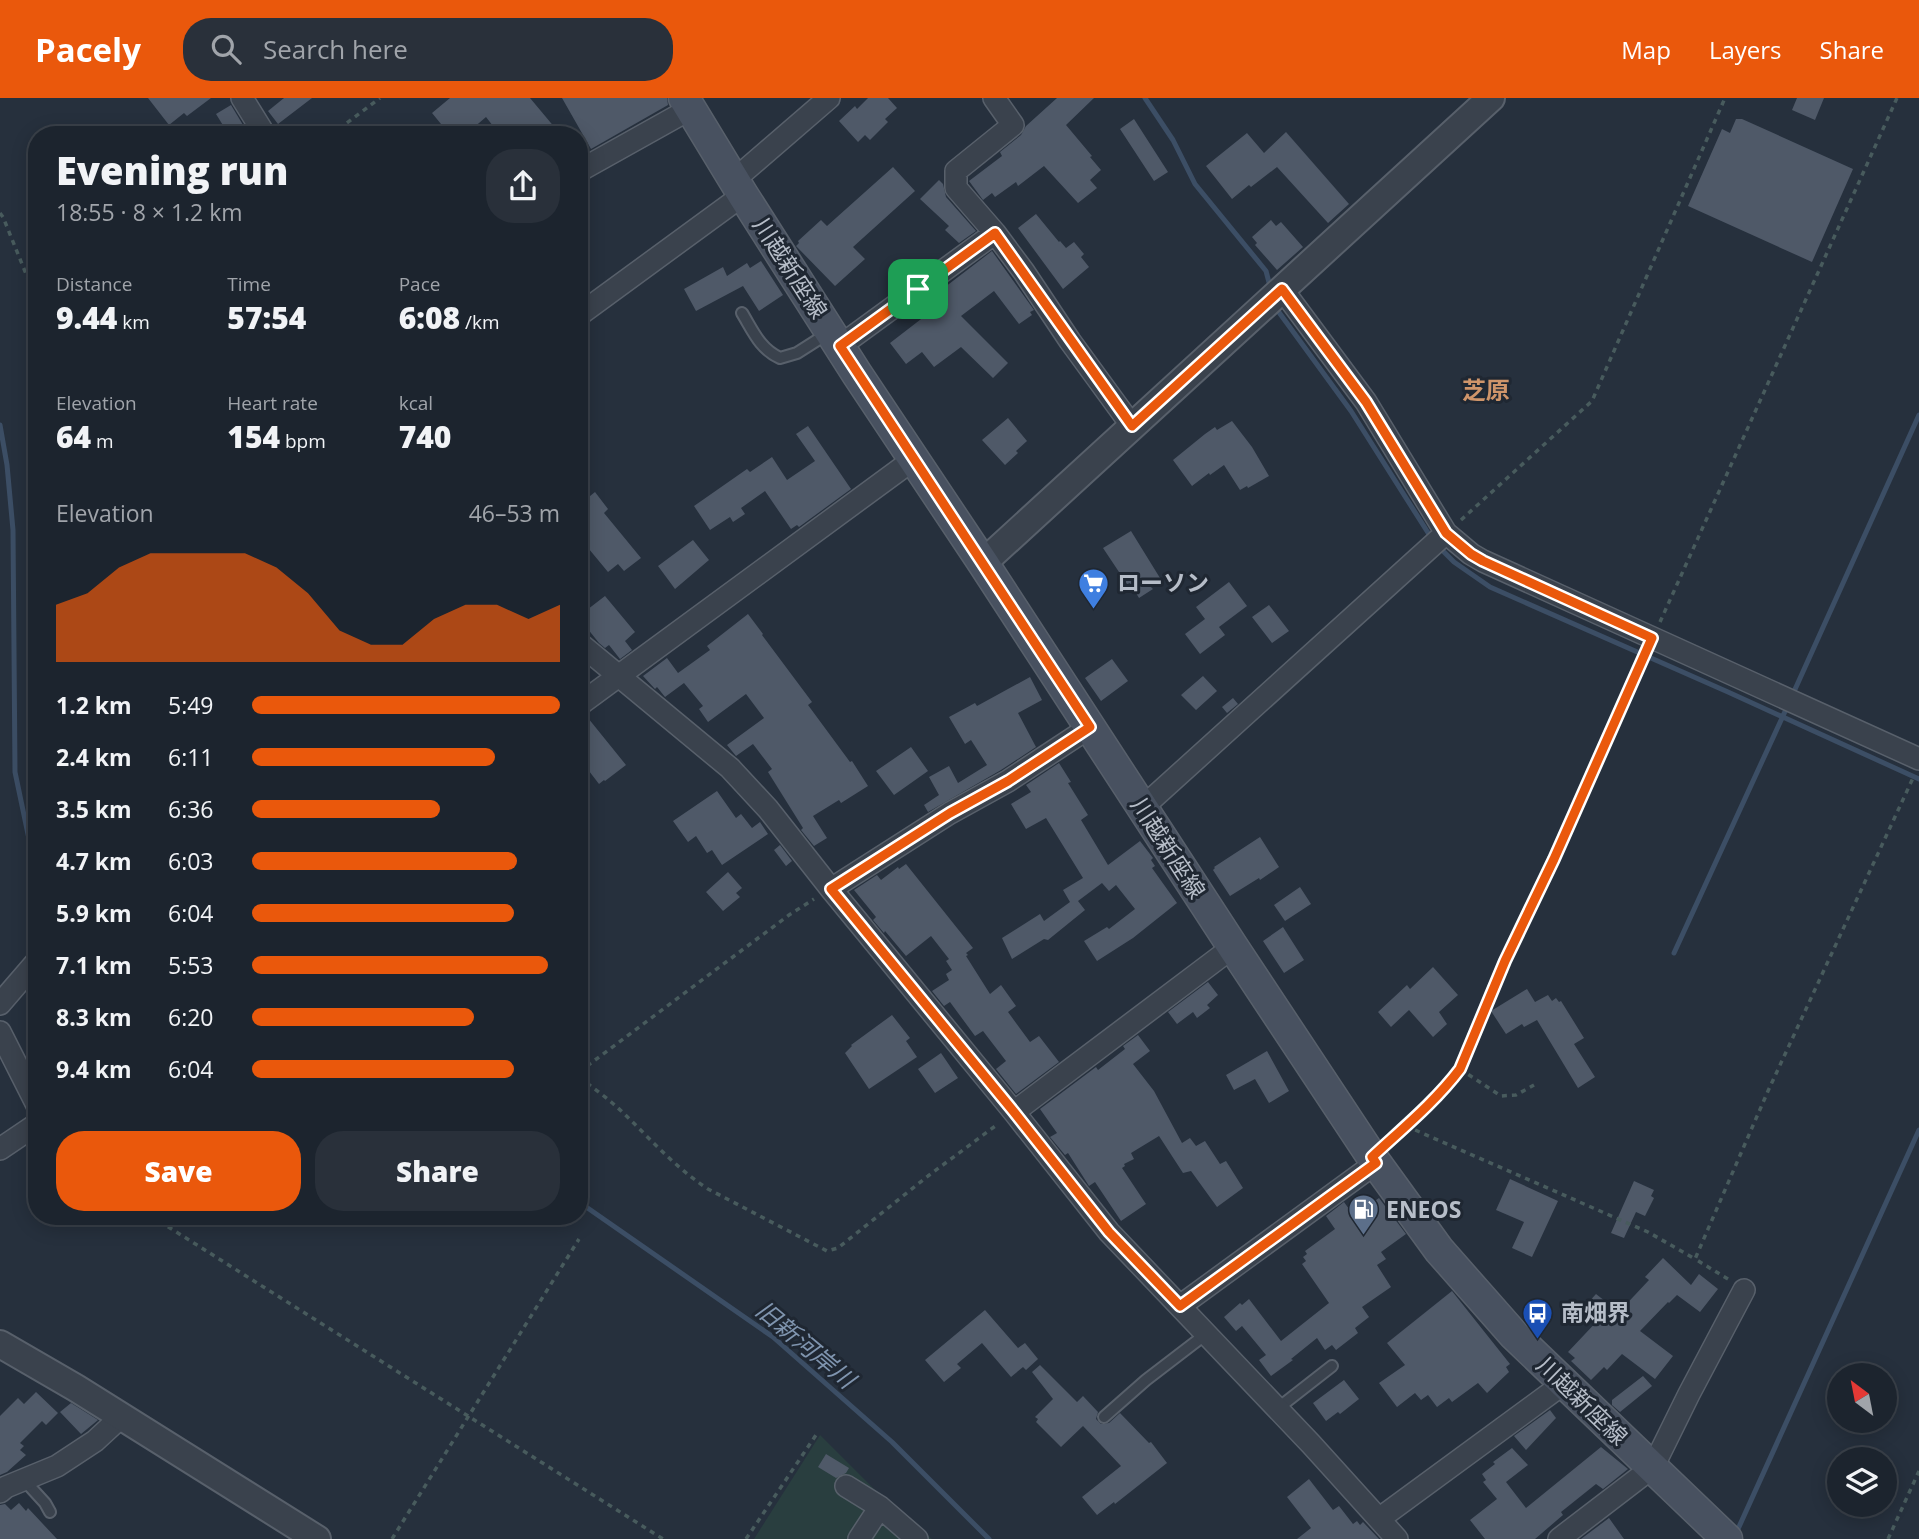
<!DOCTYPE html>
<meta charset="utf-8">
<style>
:root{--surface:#1c242e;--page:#29303a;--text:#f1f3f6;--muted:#a0a4aa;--line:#3a414a;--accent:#ea580c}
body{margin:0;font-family:"Open Sans","Noto Sans JP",sans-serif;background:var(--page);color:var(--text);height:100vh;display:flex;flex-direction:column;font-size:26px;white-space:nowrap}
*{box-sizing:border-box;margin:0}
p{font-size:23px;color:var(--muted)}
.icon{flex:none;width:38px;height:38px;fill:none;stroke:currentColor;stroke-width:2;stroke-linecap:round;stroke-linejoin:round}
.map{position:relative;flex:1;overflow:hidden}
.sheet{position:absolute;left:28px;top:28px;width:560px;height:1099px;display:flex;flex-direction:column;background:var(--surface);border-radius:28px;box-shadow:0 4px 18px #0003,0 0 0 2px var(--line)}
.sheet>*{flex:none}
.needle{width:46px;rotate:328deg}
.controls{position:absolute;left:1827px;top:1265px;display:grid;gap:14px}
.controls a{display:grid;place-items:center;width:70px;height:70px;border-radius:50%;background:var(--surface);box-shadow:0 4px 18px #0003,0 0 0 2px var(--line);font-size:35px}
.pin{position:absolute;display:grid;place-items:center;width:60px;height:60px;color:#fff;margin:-30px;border-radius:14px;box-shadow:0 4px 10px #0006}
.round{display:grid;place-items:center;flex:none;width:74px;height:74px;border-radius:28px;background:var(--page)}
.head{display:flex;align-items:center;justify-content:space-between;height:119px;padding:0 28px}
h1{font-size:38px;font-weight:800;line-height:52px}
.metrics{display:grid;grid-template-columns:repeat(3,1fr);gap:10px;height:119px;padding:7px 28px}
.metrics div{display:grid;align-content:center}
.metrics b{font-size:30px;font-weight:800}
.metrics small{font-size:19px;font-weight:400}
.metrics p{font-size:19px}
.chart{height:196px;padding:14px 28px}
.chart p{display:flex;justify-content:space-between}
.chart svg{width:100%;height:126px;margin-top:7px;fill:var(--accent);opacity:.7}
.cta{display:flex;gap:14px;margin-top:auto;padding:14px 28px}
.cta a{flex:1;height:80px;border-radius:28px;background:var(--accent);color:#fff;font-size:28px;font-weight:800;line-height:80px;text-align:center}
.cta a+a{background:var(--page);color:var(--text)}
ul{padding:0 28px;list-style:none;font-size:23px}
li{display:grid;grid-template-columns:112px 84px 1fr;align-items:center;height:52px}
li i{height:18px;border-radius:9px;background:var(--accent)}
header{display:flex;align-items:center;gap:42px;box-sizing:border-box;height:98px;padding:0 35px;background:var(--accent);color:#fff}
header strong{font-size:33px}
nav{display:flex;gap:38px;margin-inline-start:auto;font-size:24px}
.search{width:490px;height:63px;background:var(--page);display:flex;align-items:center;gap:18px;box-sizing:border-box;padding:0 24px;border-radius:28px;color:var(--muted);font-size:26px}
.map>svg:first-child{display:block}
.green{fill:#293e3f}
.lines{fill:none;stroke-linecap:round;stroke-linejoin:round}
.stream{stroke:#3c4e65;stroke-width:5}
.building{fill:#4f5968}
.service-casing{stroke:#58606b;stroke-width:14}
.minor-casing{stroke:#58606b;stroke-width:24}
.tertiary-casing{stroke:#58606b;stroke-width:30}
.secondary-casing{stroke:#58606b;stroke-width:33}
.path{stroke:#485b5d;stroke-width:3.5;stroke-dasharray:5 5;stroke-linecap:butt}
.service{stroke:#3a424d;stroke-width:10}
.minor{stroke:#3a424d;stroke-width:21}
.tertiary{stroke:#3a424d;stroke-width:26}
.secondary{stroke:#485160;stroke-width:30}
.route-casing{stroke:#fff;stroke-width:14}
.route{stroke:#ea580c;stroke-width:9}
.labels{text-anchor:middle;stroke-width:6;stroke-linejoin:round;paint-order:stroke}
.street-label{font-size:23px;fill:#b6bdc8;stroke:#1f2732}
.poi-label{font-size:23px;font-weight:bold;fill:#b6bdc8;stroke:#1f2732;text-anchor:start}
.neighbourhood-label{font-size:24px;font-weight:bold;fill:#cf956a;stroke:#1f2732}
.water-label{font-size:24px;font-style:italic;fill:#7f94ae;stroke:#1f2732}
</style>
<header>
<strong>Pacely</strong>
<div class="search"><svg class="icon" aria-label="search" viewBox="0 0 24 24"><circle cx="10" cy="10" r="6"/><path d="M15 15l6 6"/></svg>Search here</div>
<nav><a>Map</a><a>Layers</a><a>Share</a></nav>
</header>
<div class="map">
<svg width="1919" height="1441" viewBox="0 0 1919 1441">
<rect width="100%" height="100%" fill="#26303d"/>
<path class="green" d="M820 1337 891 1408 932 1441H754Z"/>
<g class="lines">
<path class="stream" d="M1145 0 1173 42 1195 86 1266 173 1271 192
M1276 208 1278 213 1351 313 1432 441
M0 327 7 367 13 432 15 674 29 741 37 755
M1438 448 1454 464 1490 489 1728 594 1919 681
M1792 598 1919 317
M1674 855 1788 607
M579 1104 773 1239 892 1344 989 1441
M1738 1431 1919 1032"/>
</g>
<path class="building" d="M148 0H211L187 18 184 15 169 27Z
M284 0H312L278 26 268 13Z
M450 0H530L561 37H500L486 19 465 37H426L441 26 432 15Z
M562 0H667L668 7 591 51Z
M868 0H888L897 10 885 21 888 24 870 42 865 37 858 44 839 23 855 8 857 11Z
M1057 0H1094L1066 27 1092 58 1090 59 1101 72 1090 82 1097 90 1078 105 1044 68 1018 88 1016 84 995 99 992 95 983 102 969 83 1002 58 1000 54 1021 37 1026 28Z
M1797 0H1824L1815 22 1792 12Z
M231 7 249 37H229L216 16Z
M1134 21 1168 74 1154 83 1120 31Z
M1736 21H1742L1853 71 1812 164 1688 108 1722 31 1730 35Z
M1286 34 1349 106 1328 125 1277 69 1251 89 1249 87 1232 101 1206 68 1247 35 1264 55Z
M893 69 915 93 853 149 865 161 835 188 796 148 799 145 798 143 821 122 827 128Z
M939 82 943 86 946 99 976 133 959 145 945 132 949 128 920 101Z
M1036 116 1059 144 1060 143 1066 150 1074 144 1084 156 1081 159 1089 169 1063 191 1018 130Z
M1271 122 1276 128 1281 124 1303 149 1277 172 1255 147 1257 145 1252 139Z
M992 153 1034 212 1030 214 1032 217 1019 226 994 193 961 218 1008 265 993 280 961 249 934 269 922 254 906 266 890 245 938 208 932 199Z
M761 163 783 197 759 213 743 188 696 213 684 191 723 169 727 178 747 165 750 170Z
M1008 320 1027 343 1016 353 1018 355 1005 367 982 342Z
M1232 323 1252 349 1269 378 1248 390 1247 388 1240 392 1224 367 1210 377 1209 375 1192 388 1173 362 1205 336 1215 329 1217 332Z
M808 328 851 391 799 429 797 427 791 431 765 393 741 410 745 416 733 424 730 419 710 432 694 408 747 371 750 374 772 359 787 382 815 363 796 336Z
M595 394 608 411 604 415 641 460 624 473 618 466 608 474 579 439V407Z
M1131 433 1160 480 1150 488 1153 491 1139 500 1130 485 1127 486 1103 450Z
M693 442 709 462 675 491 658 468Z
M1229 484 1247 508 1219 529 1225 537 1200 556 1185 536 1205 521 1196 509Z
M605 498 635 534 625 543 632 552 620 561 609 547 605 550 599 545 579 520V518Z
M1269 507 1289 533 1272 545 1252 519Z
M748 516 763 536 762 537 812 604 808 607 850 664 852 663 868 688 841 705 839 702 813 718 827 740 814 748 801 732 803 730 768 674 772 671 753 646 736 658 727 647 764 620 746 596 708 624 699 611 703 608 684 585 665 599 657 589 655 591 643 578 667 560 678 575 710 552 707 548Z
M1112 561 1128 583 1101 603 1085 580Z
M1203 578 1217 593 1196 612 1181 597Z
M1030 579 1042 602 1018 615 1036 649 1001 672 928 714 924 707 939 697 929 679 949 668 958 685 987 667 971 642 965 646 949 619 975 605 977 608Z
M1233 600 1238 606 1227 615 1222 609Z
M588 620 626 667 605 683 604 682 599 686 579 660V627Z
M911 649 928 673 894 697 876 673Z
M1059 665 1071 684 1068 685 1088 717 1081 722 1108 767 1140 743 1153 760 1151 762 1155 768 1152 770 1177 805 1133 840 1097 863 1084 843 1107 829 1109 831 1135 811 1116 787 1109 793 1102 785 1078 803 1085 812 1048 842 1044 841 1012 861 1002 840 1040 816 1044 823 1070 804 1063 792 1083 780 1046 720 1026 731 1011 706 1031 694 1026 687Z
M717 693 736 720 741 716 752 730 760 724 768 736 722 767 712 752 707 755 696 738 688 744 673 723Z
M1260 739 1279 769 1260 782 1259 780 1230 798 1213 772 1215 770 1214 769Z
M780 747 792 763 786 768 774 752Z
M906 766 973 850 966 855 968 857 966 858 990 896 1001 887 1016 908 1008 914 1030 944 1039 938 1059 964 1016 996 996 971 1006 963 983 933 975 938 950 904 944 908 932 893 949 882 946 876 952 872 946 863 949 861 931 838 906 858 885 833 884 835 873 822 876 819 854 792 877 777 881 782 898 769 899 771Z
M728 774 742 790 736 795 740 799 723 813 706 794Z
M1300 789 1311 806 1285 823 1274 807Z
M1283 829 1304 862 1284 875 1263 843Z
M1433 869 1458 897 1439 914 1447 926 1433 939 1409 912 1391 929 1378 914 1407 887 1410 891Z
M1208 884 1218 897 1207 907 1210 910 1197 920 1193 914 1177 926 1168 914Z
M1527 891 1535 904 1548 897 1552 903 1556 900 1559 904 1561 903 1584 940 1574 946 1595 979 1578 990 1537 922 1524 929 1522 926 1506 936 1491 913Z
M892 917 910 940 906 943 917 959 869 991 845 955 852 948 851 947Z
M1138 937 1150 953 1133 966 1154 993 1182 1045 1190 1040 1196 1048 1205 1043 1220 1066 1226 1063 1243 1090 1217 1109 1191 1073 1183 1075 1159 1038 1131 1055 1134 1061 1124 1066 1125 1068 1122 1070 1146 1106 1121 1123 1095 1084 1089 1088 1068 1055 1065 1057 1050 1039 1057 1035 1040 1011 1096 969 1098 972 1125 951 1123 948Z
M1267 953 1289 993 1269 1005 1255 981 1234 992 1226 977Z
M941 955 958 980 935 995 918 971Z
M1510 1081 1558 1103 1532 1159 1512 1150 1524 1124 1496 1112Z
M1634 1083 1654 1092 1651 1098 1654 1100 1645 1118 1636 1114 1624 1140 1611 1135Z
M1379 1100 1406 1136 1381 1154 1386 1161 1377 1167 1391 1189 1362 1209 1369 1219 1355 1230 1358 1235 1336 1252 1332 1247 1325 1252 1317 1240 1291 1261 1293 1262 1271 1278 1259 1262 1266 1257 1242 1228 1236 1233 1224 1219 1240 1205 1242 1207 1249 1201 1281 1243 1329 1205 1302 1166 1306 1163 1303 1159 1307 1156 1305 1153 1335 1131 1326 1118 1344 1104 1354 1118Z
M1663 1160 1691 1187 1699 1176 1718 1191 1700 1214 1677 1197 1669 1205 1668 1204 1640 1233 1673 1258 1655 1281 1622 1256 1607 1272 1604 1269 1591 1282 1571 1263 1575 1260 1568 1254 1601 1219 1586 1207 1596 1196 1619 1214 1649 1182 1645 1179Z
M1452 1193 1510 1266 1506 1269 1509 1274 1487 1295 1478 1285 1452 1304 1449 1300 1437 1309 1428 1297 1421 1302 1415 1295 1397 1309 1379 1285 1405 1267 1387 1245Z
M985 1212 1018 1250 1025 1245 1038 1261 1026 1272 1023 1269 1011 1279 982 1245 957 1266 961 1270 944 1284 925 1262Z
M1040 1267 1077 1304 1083 1298 1098 1314 1096 1321 1101 1326 1109 1325 1120 1315 1149 1345 1151 1344 1167 1365 1115 1406 1114 1404 1097 1417 1082 1399 1121 1368 1083 1328 1061 1349 1036 1324 1038 1321 1035 1319 1053 1301 1032 1274Z
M1643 1278 1652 1288 1620 1314 1612 1307V1302Z
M1344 1282 1359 1301 1340 1316 1338 1314 1326 1323 1313 1305Z
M36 1294 58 1315 46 1327 42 1323 20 1345 24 1348 20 1352 26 1357 7 1374 0 1377V1318L18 1300 24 1306Z
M71 1305 98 1322 81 1336 60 1314Z
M1550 1312 1556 1320 1526 1352 1514 1338Z
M1601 1349 1628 1371 1603 1391 1596 1386 1561 1414 1563 1417 1535 1441H1485L1470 1422 1497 1401 1483 1384 1486 1382 1482 1376 1495 1366 1493 1364 1512 1350 1528 1367 1506 1384 1526 1410Z
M826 1356 849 1370 846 1375 836 1380 818 1369Z
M1309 1381 1333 1412 1339 1408 1353 1426 1357 1423 1360 1427 1363 1424 1379 1441H1297L1311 1430 1287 1399Z
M19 1405 26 1413 28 1410 57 1441H0V1407L5 1406 11 1412Z
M1609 1420 1624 1441H1581Z"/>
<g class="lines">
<defs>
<path id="service" d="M742 215C753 233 760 251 780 260L797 255 830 234
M1277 1311 1332 1268
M1104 1319 1146 1282 1206 1236
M24 1382 45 1405 50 1414"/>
<path id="minor" d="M242 0 265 37
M994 0 1013 27 956 73V90L995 135
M579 73 690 11
M734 82 829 0
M1282 191 1366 304 1446 435 1471 456 1483 463 1919 661
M579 217 743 97
M840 248 995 135 1024 174 1070 243 1132 328
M579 545 730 670 768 711 831 791 1014 1014 1109 1134 1311 1346 1397 1441
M579 607 914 361
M1142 710 1446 435
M831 791 950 715 1008 683 1090 629
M0 906 37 863
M0 934 37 1007
M1014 1014 1233 849
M0 1051 37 1026
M1180 1208 1376 1065
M846 1388 880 1409 917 1441
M0 1394 6 1389 57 1368 95 1343 121 1319
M1379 1421 1563 1286
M859 1441 880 1409
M1559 1441 1653 1369 1689 1296 1744 1192"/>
<path id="tertiary" d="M983 465 1491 0
M0 1246 76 1290 317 1441"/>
<path id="secondary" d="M684 0 743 97 857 276 983 465 1233 849 1376 1065 1439 1152 1514 1237 1727 1441"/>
</defs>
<use href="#service" class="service-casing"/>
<use href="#minor" class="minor-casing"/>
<use href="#tertiary" class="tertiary-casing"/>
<use href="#secondary" class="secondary-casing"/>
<path class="path" d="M331 37 380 0
M0 115 3 119 37 203
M1461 422 1592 303 1725 0
M1660 524 1897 0
M1460 971 1501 998 1516 997 1534 987
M579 974 789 817 814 801
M579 979C592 989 606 999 618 1010 648 1038 673 1068 708 1091L827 1153 838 1150 928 1078 998 1026
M1406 1028 1648 1134 1695 1161
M1389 1043 1449 986 1460 971 1505 863 1554 761 1645 556
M151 1118 663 1441
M1728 1181 1695 1161 1768 993 1913 680
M392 1441 579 1141
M746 1441 816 1337
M1888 1441 1919 1373"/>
<use href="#service" class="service"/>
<use href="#minor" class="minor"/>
<use href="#tertiary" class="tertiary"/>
<use href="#secondary" class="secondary"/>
</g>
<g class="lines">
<defs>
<path id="route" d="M995 135 1132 328 1282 191 1366 304 1446 435 1471 456 1483 463 1652 540 1554 761 1505 863 1460 971C1435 1004 1402 1031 1372 1059L1376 1065 1180 1208 1109 1134 1014 1014 831 791 950 715 1008 683 1090 629 840 248Z"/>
</defs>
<use href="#route" class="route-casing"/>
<use href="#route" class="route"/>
</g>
<defs>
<symbol id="supermarket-pin" viewBox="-11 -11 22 30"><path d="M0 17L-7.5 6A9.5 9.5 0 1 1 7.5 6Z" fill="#3f7fe0" stroke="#1f2732"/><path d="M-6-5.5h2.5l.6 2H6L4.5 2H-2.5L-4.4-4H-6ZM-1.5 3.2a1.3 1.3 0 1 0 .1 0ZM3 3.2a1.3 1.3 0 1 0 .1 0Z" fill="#fff"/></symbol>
<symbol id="fuel-pin" viewBox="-11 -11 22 30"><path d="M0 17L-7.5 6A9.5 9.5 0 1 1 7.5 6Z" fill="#5c6f8a" stroke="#1f2732"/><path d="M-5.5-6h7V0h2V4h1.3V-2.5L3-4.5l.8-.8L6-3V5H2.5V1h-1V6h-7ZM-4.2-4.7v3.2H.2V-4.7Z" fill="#fff"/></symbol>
<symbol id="bus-pin" viewBox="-11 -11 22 30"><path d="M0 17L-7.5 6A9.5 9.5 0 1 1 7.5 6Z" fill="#1a4fb4" stroke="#1f2732"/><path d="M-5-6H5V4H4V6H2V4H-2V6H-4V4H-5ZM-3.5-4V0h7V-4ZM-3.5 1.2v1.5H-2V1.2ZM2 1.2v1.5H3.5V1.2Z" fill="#fff"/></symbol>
</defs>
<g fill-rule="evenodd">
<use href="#supermarket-pin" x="1076" y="468" width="35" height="47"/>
<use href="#fuel-pin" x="1346" y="1094" width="35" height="47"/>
<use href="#bus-pin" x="1520" y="1198" width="35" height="47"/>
</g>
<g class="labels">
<g class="street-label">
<text transform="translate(790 170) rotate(57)" y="8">川越新座線</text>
<text transform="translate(1168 750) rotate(57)" y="8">川越新座線</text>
<text transform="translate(1582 1303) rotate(44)" y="8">川越新座線</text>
</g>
<g class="poi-label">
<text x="1117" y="493">ローソン</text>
<text x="1386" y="1120">ENEOS</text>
<text x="1561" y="1223">南畑界</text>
</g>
<g class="neighbourhood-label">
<text x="1486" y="301">芝原</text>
</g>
<g class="water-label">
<text transform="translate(805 1247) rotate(40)" y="8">旧新河岸川</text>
</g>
</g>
</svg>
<div class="controls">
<a><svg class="needle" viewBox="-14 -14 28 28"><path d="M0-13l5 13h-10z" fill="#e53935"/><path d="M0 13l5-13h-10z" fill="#a0a4aa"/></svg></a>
<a><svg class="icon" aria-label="layers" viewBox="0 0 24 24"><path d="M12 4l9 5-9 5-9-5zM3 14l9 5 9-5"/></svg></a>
</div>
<div class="pin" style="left:918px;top:191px;background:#1e9e55"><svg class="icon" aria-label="arrive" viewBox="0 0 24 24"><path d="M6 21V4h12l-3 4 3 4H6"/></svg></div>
<section class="sheet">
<div class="head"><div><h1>Evening run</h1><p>18:55 · 8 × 1.2 km</p></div><a class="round"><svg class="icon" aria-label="share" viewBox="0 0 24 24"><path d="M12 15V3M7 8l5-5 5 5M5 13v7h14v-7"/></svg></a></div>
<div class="metrics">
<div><p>Distance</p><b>9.44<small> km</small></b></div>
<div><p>Time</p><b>57:54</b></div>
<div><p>Pace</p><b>6:08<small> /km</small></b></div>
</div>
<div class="metrics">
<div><p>Elevation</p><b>64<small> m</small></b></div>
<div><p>Heart rate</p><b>154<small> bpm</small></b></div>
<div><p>kcal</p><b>740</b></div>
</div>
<div class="chart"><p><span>Elevation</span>46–53 m</p>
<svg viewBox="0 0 160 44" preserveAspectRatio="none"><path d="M0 44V24L10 20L20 11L30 6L40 6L50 6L60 6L70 11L80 20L90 33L100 38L110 38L120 29L130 24L140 24L150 29L160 24V44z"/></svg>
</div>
<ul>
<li><b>1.2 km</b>5:49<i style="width:100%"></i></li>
<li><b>2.4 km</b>6:11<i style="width:79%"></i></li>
<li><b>3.5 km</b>6:36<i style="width:61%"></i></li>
<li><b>4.7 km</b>6:03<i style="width:86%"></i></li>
<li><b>5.9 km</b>6:04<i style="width:85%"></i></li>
<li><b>7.1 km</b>5:53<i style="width:96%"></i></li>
<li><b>8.3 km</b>6:20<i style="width:72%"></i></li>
<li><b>9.4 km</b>6:04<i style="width:85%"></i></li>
</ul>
<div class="cta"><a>Save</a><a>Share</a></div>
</section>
</div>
